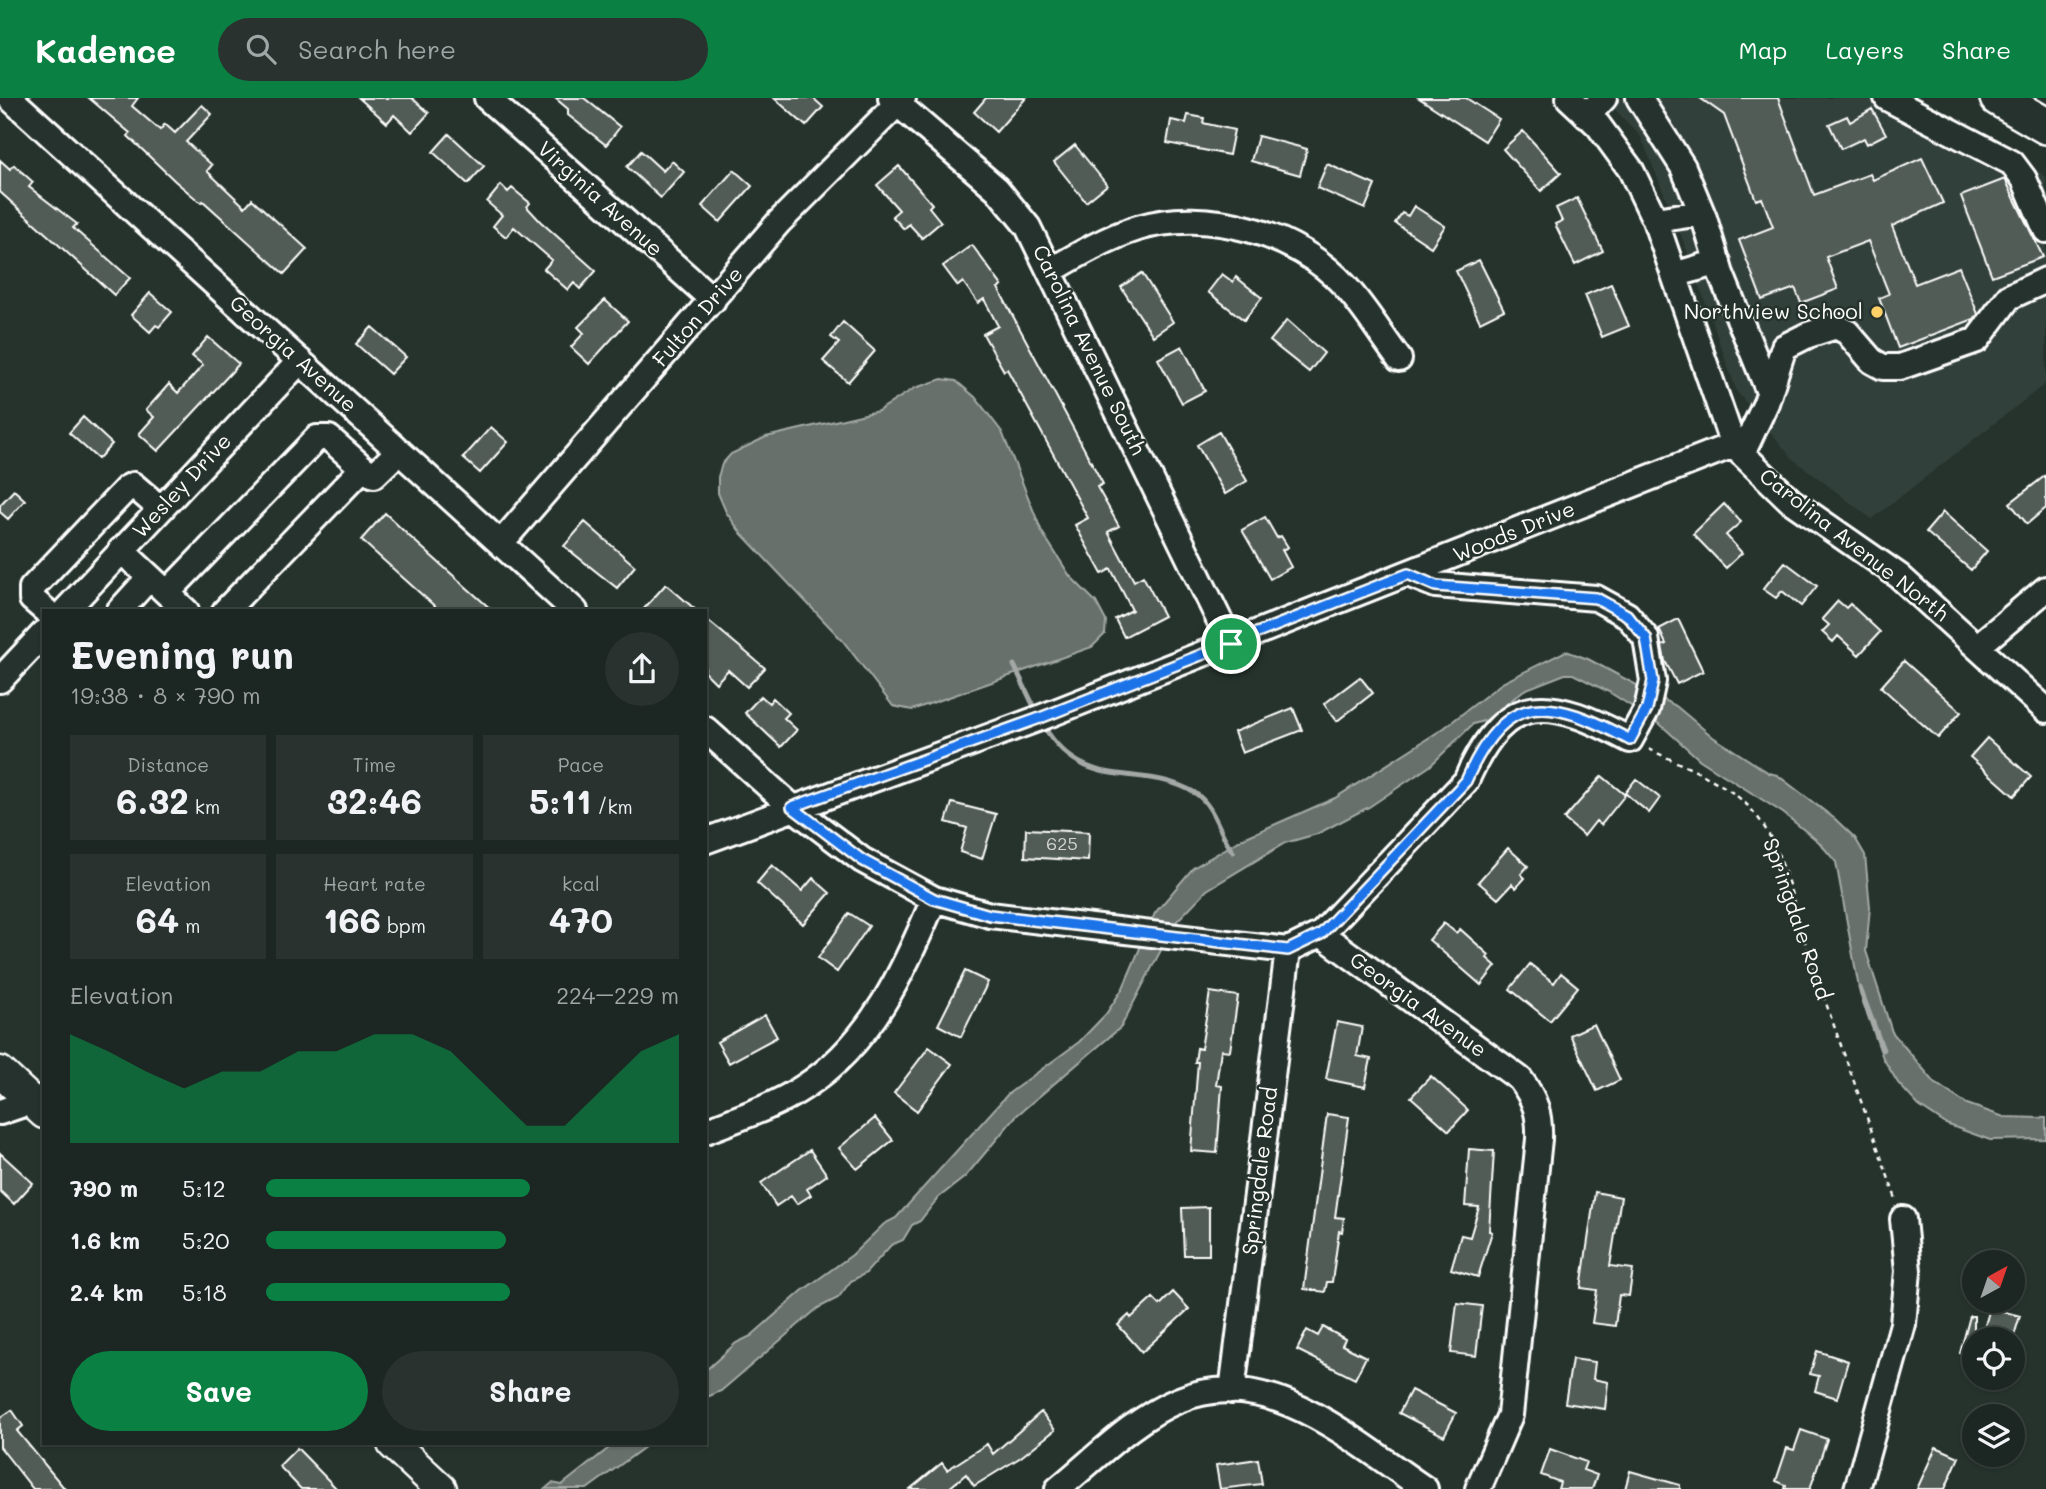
<!DOCTYPE html>
<meta charset="utf-8">
<style>
:root{--surface:#1c2622;--page:#29322f;--text:#f1f3f6;--muted:#a0a5a5;--line:#3a4340;--accent:#0b8043}
body{margin:0;font-family:Mali,sans-serif;background:var(--page);color:var(--text);height:100vh;display:flex;flex-direction:column;font-size:26px;white-space:nowrap}
*{box-sizing:border-box;margin:0}
p{font-size:23px;color:var(--muted)}
.icon{flex:none;width:38px;height:38px;fill:none;stroke:currentColor;stroke-width:2;stroke-linecap:round;stroke-linejoin:round}
.map{position:relative;flex:1;overflow:hidden}
.sheet{position:absolute;left:42px;top:511px;width:665px;height:836px;display:flex;flex-direction:column;background:var(--surface);border-radius:0px;box-shadow:0 2px 5px #0004,0 0 0 2px var(--line)}
.sheet>*{flex:none}
.needle{width:46px;rotate:40deg}
.controls{position:absolute;left:1962px;top:1152px;display:grid;gap:14px}
.controls a{display:grid;place-items:center;width:63px;height:63px;border-radius:50%;background:var(--surface);box-shadow:0 2px 5px #0004,0 0 0 2px var(--line);font-size:35px}
.pin{position:absolute;display:grid;place-items:center;width:60px;height:60px;color:#fff;margin:-30px;border:4px solid #fff;border-radius:50%;box-shadow:0 2px 7px #0007}
.round{display:grid;place-items:center;flex:none;width:74px;height:74px;border-radius:37px;background:var(--page)}
.summary{display:flex;align-items:center;justify-content:space-between;height:119px;padding:0 28px}
h1{font-size:38px;font-weight:700;line-height:52px}
.stats{display:grid;grid-template-columns:repeat(3,1fr);gap:10px;height:119px;padding:7px 28px}
.stats div{display:grid;align-content:center;border-radius:0px;background:var(--page);text-align:center}
.stats b{font-size:35px;font-weight:700}
.stats small{font-size:19px;font-weight:400}
.stats p{font-size:19px}
.chart{height:196px;padding:14px 28px}
.chart p{display:flex;justify-content:space-between}
.chart svg{width:100%;height:126px;margin-top:7px;fill:var(--accent);opacity:.7}
.action{display:flex;gap:14px;margin-top:auto;padding:14px 28px}
.action a{flex:1;height:80px;border-radius:42px;background:var(--accent);color:#fff;font-size:28px;font-weight:700;line-height:80px;text-align:center}
.action a+a{background:var(--page);color:var(--text)}
ul{padding:0 28px;list-style:none;font-size:23px}
li{display:grid;grid-template-columns:112px 84px 1fr;align-items:center;height:52px}
li i{height:18px;border-radius:9px;background:var(--accent)}
header{display:flex;align-items:center;gap:42px;box-sizing:border-box;height:98px;padding:0 35px;background:var(--accent);color:#fff}
header strong{font-size:33px}
nav{display:flex;gap:38px;margin-inline-start:auto;font-size:24px}
.search{width:490px;height:63px;background:var(--page);display:flex;align-items:center;gap:18px;box-sizing:border-box;padding:0 24px;border-radius:38px;color:var(--muted);font-size:26px}
.map>svg:first-child{display:block}
.built{fill:#333f3a}
.water{fill:#67706c;stroke:#a4a9a7;stroke-width:2}
.lines{fill:none;stroke-linecap:round;stroke-linejoin:round}
.stream{stroke:#a4a9a7;stroke-width:5}
.building{fill:#515c57;stroke:#fff;stroke-width:2}
.minor-casing{stroke:#fff;stroke-width:30}
.major-casing{stroke:#fff;stroke-width:35}
.highway-casing{stroke:#fff;stroke-width:40}
.path{stroke:#fff;stroke-width:2.5;stroke-dasharray:5 5;stroke-linecap:butt}
.minor{stroke:#26332d;stroke-width:24}
.major{stroke:#26332d;stroke-width:30}
.highway{stroke:#26332d;stroke-width:35}
.route-casing{stroke:#fff;stroke-width:14}
.route{stroke:#1a73e8;stroke-width:9}
.poi-dot{fill:#ffd166;stroke:#26332d;stroke-width:2.5}
.labels{text-anchor:middle;stroke-width:5;stroke-linejoin:round;paint-order:stroke}
.number-label{font-size:18px;fill:#d4d6d5}
.street-label{font-size:21px;fill:#fff;stroke:#26332d}
.poi-label{font-size:21px;fill:#fff;stroke:#26332d;text-anchor:end}
</style>
<header>
<strong>Kadence</strong>
<div class="search"><svg class="icon" aria-label="search" viewBox="0 0 24 24"><circle cx="10" cy="10" r="6"/><path d="M15 15l6 6"/></svg>Search here</div>
<nav><a>Map</a><a>Layers</a><a>Share</a></nav>
</header>
<div class="map">
<svg width="2046" height="1391" viewBox="0 0 2046 1391">
<rect width="100%" height="100%" fill="#26332d"/>
<filter id="ink" filterUnits="userSpaceOnUse"><feTurbulence type="fractalNoise" baseFrequency=".0143" numOctaves="2"/><feDisplacementMap in="SourceGraphic" scale="14" xChannelSelector="R" yChannelSelector="G"/><feConvolveMatrix kernelMatrix="1 2 1 2 8 2 1 2 1" color-interpolation-filters="sRGB"/></filter>
<g filter="url(#ink)">
<path class="built" d="M1604 0H1914L2013 56 2046 79V285L1872 421 1793 361 1737 294 1683 142 1641 39Z"/>
<path class="water" d="M942 281 956 283 975 299 1002 334 1042 434 1070 478 1096 504 1106 523 1105 536 1092 549 912 612 893 608 843 543 741 435 726 414 718 395V379L722 366 731 356 766 339 878 313 915 290Z
M1566 553 1588 561 1676 608 1713 639 1769 675 1777 677 1835 721 1855 740 1865 757 1870 809 1866 853 1892 934 1935 985 1967 1006 2004 1019 2046 1020V1041L1990 1042 1946 1026 1919 1008 1898 985 1883 960 1860 896 1836 764 1819 744 1783 715 1700 662 1661 627 1609 594 1573 576H1565L1524 592 1487 622 1473 626 1430 668 1369 709 1317 736 1285 745 1207 792 1175 825 1121 929 1016 1018 965 1079 938 1100 920 1123 912 1127 903 1142 891 1147 866 1175 851 1183 838 1200 818 1210 721 1293 705 1300V1273L736 1245 751 1238 802 1193 852 1157 884 1126 896 1120 1008 996 1079 944 1106 916 1123 890 1155 815 1193 770 1244 740 1335 700 1444 630 1502 585Z
M614 1346H649L587 1391H545L552 1385 562 1387Z"/>
<g class="lines">
<path class="stream" d="M1014 567 1037 615
M1043 627C1086 699 1140 662 1195 695 1215 708 1219 736 1233 754
M1860 890 1883 952"/>
</g>
<path class="building" d="M89 0H138L132 8 160 32 165 26 175 35 202 7 212 16 186 44 212 67 207 73 245 109 252 101 307 151 284 176 203 103 201 105 175 83 128 38 130 35Z
M359 0H412L429 15 412 34 394 17 387 25Z
M555 0H584L620 29 606 47 568 17V11Z
M774 0H813L823 9 806 28Z
M986 0H1026L996 34 974 14Z
M1419 0H1466L1499 21 1485 43Z
M1700 0H1778L1814 97 1870 76 1873 82 1922 60 1943 105 1892 128 1915 186 1959 169 1978 216 1974 221 1898 250 1879 200 1889 196 1868 143 1826 159 1838 191 1801 205 1795 190 1762 202 1739 142 1773 129 1762 100 1756 102 1724 17Z
M1872 11 1886 36 1867 46 1864 40 1841 51 1829 26 1847 18 1850 24Z
M1188 17 1204 20 1203 25 1234 32 1229 57 1167 45 1171 22 1186 25Z
M1523 33 1561 75 1541 93 1503 51Z
M449 36 484 68 468 86 433 54Z
M1258 38 1307 51 1300 77 1251 63Z
M1075 47 1107 87 1086 104 1054 64Z
M641 53 663 73 672 63 684 74 661 100 627 69Z
M0 62 10 71 14 67 33 84 29 89 77 126 73 130 130 180 114 197 0 94Z
M1327 66 1375 87 1365 111 1317 90Z
M899 68 932 106 929 109 941 124 922 140 909 126 904 131 892 118 899 112 877 87Z
M734 72 752 88 720 124 702 108Z
M2005 81 2043 159 1992 178 1961 98Z
M501 87 508 94 512 90 530 105 527 109 541 124 596 173 580 191 574 185 568 192 544 171 552 162 514 129 506 139 493 128 502 117 487 104Z
M1577 100 1603 153 1575 167 1555 126 1562 123 1556 110Z
M1414 108 1445 128 1431 149 1395 125 1402 115 1408 118Z
M972 147 1002 188 998 190 1103 386 1097 389 1119 428 1108 434 1134 483 1143 478 1164 518 1124 539 1115 521 1132 512 1111 471 1102 476 1075 427 1088 420 1007 271 1004 273 983 236 998 228 984 201 978 205 963 184 958 188 943 168Z
M1479 162 1504 212 1480 224 1456 173Z
M1142 175 1173 224 1153 238 1121 189Z
M1222 176 1233 184 1236 179 1262 200 1244 222 1208 194Z
M1611 186 1629 228 1602 239 1585 197Z
M150 195 172 214 159 229 156 227 150 234 131 217Z
M605 202 628 223 589 266 571 249 584 235 578 229Z
M1287 222 1324 255 1309 274 1270 243Z
M843 224 875 253 848 284 823 263 839 245 831 239Z
M372 229 406 259 390 276 356 246Z
M208 239 239 266 158 353 139 336 154 319 146 312 169 286 178 295 203 267 192 258Z
M1182 248 1205 293 1182 305 1158 261Z
M83 319 112 346 98 361 69 335Z
M491 329 508 344 480 375 463 360Z
M1219 334 1247 383 1225 396 1197 347Z
M2046 377V410L2027 426 2010 405Z
M14 392 25 402 8 421 0 414V407Z
M1724 406 1741 424 1726 437 1742 455 1726 470 1693 436Z
M1943 414 1987 453 1971 472 1926 434Z
M385 415 409 438 493 513H440L361 442Z
M1265 419 1277 440 1281 438 1288 449 1282 452 1291 469 1270 481 1242 432Z
M585 424 635 468 617 490 564 448Z
M1785 464 1817 488 1801 508 1782 493 1776 500 1763 491Z
M666 486 697 513H642Z
M1838 503 1846 510 1850 506 1880 534 1859 557 1838 538 1833 544 1822 534 1829 527 1822 521Z
M705 520 765 570 747 589 728 572 716 585 705 574Z
M1678 521 1703 573 1677 586 1665 563 1662 548 1666 546 1659 531Z
M1904 563 1961 614 1938 640 1881 589Z
M1360 579 1373 595 1337 623 1324 606Z
M761 598 769 605 773 600 789 615 784 620 797 632 781 649 745 615Z
M1293 610 1302 632 1242 655 1234 634Z
M1987 640 2031 679 2014 698 1970 659Z
M1602 678 1625 697 1601 727 1596 723 1584 738 1564 721Z
M1636 681 1660 700 1649 715 1625 695Z
M952 705 996 716 982 761 960 754 967 730 946 724Z
M1026 731 1089 734 1088 763 1025 759Z
M1508 750 1528 768 1521 776 1525 780 1516 790 1512 786 1498 801 1478 784Z
M772 767 802 793 813 780 830 795 803 826 757 785Z
M849 815 869 828 837 874 818 860Z
M1444 825 1456 835 1460 831 1489 857 1487 860 1496 868 1481 887 1429 842Z
M1530 866 1554 885 1561 875 1578 889 1550 923 1510 891Z
M965 873 988 884 961 939 938 927Z
M1210 894 1238 898 1230 953 1221 952 1216 987 1222 988 1217 1055 1191 1053 1198 964H1195L1197 950 1201 951Z
M765 917 777 939 729 965 717 944Z
M1337 924 1362 929 1357 958 1371 961 1365 989 1326 981Z
M1594 926 1620 982 1597 993 1570 937Z
M929 949 952 966 917 1013 894 995Z
M1431 978 1468 1012 1449 1033 1411 999Z
M1327 1016 1349 1019 1335 1119 1344 1120 1342 1134 1339 1133 1332 1184H1327L1325 1194 1304 1191Z
M875 1020 893 1042 857 1071 839 1050Z
M1469 1051 1494 1053 1489 1133 1492 1134 1478 1179 1451 1171 1461 1137 1470 1139 1479 1109 1465 1108Z
M810 1052 827 1077 807 1091 811 1097 797 1106 791 1098 776 1108 761 1085Z
M0 1055 33 1085 14 1106 0 1093Z
M1595 1094 1621 1099 1610 1168 1633 1171 1629 1198 1619 1197 1615 1228 1592 1225 1597 1192 1581 1190Z
M1209 1109V1157H1184L1182 1110Z
M1173 1194 1189 1211 1142 1254 1118 1227 1129 1217 1131 1220 1153 1200 1160 1207Z
M1457 1205 1482 1208 1476 1258 1451 1255Z
M1990 1210 2020 1218 2013 1241H1981Z
M1970 1218H1974V1259L1960 1255Z
M1323 1229 1345 1241 1342 1247 1366 1259 1355 1281 1297 1252 1307 1232 1318 1238Z
M1817 1253 1848 1263 1837 1300 1815 1293 1819 1278 1810 1276Z
M1572 1261 1595 1264 1593 1281 1608 1284 1605 1311 1565 1305Z
M1411 1292 1456 1315 1444 1338 1399 1315Z
M12 1312 23 1328 17 1333 65 1391H33L0 1349V1320Z
M1041 1314 1055 1332 1021 1359 974 1388 966 1376 948 1391H910L942 1365 947 1372 987 1346 993 1356Z
M1801 1332 1827 1341 1810 1391H1785L1786 1387 1776 1383 1787 1350 1794 1352Z
M1936 1349 1959 1359 1945 1391H1917Z
M297 1350 337 1391H301L279 1368Z
M1550 1351 1586 1364 1583 1372 1597 1377 1592 1391H1558L1560 1384 1541 1377Z
M1258 1361 1262 1386 1220 1391 1216 1367Z
M1630 1373 1680 1387V1391H1625Z"/>
<g class="lines">
<defs>
<path id="minor" d="M10 0 575 513
M487 0 713 202
M891 0 997 91 1028 129 1231 546
M1569 0 1598 27 1631 72 1655 122 1733 347 1791 403 1899 478 2046 612
M1639 0 1683 69 1704 120 1721 176 1769 294
M1887 0 2012 65 2024 81 2046 132
M1587 18 1604 0
M1655 122 1702 115
M1052 172C1079 156 1107 140 1138 130 1207 109 1297 135 1345 188 1365 210 1381 237 1399 261
M1674 177 1718 164
M1742 356 1766 305 1784 249 1808 237 1836 228 1847 234 1872 263 1883 269H1900L1977 242 2009 199 2046 182
M501 445 779 124 903 0
M121 452 186 513
M167 495 317 340H329L363 370
M46 513 32 501V490L127 390 133 387 161 411
M65 513 300 263
M119 513 150 479
M225 513 363 370 374 377 399 353
M1978 548 2046 491
M0 582 44 535
M705 631 792 709 862 762 934 801 990 817 1288 852 1321 836 1520 981C1535 1001 1540 1016 1539 1041L1510 1317 1478 1391
M705 743 1040 620 1733 347
M1321 836 1466 683C1507 589 1551 600 1630 642L1647 611 1653 583 1646 540 1627 517 1596 500 1436 487 1408 476
M0 1014 44 999
M705 1033C738 1020 774 1009 804 989 871 946 905 871 934 801
M1232 1293 1288 852
M1058 1391C1096 1360 1133 1321 1179 1302 1268 1264 1356 1345 1425 1391
M1857 1391 1903 1226 1908 1173 1903 1121"/>
<path id="major" d="M0 974 44 1015
M393 1346 441 1391"/>
<path id="highway" d="M1998 0 2046 28"/>
</defs>
<use href="#minor" class="minor-casing"/>
<use href="#major" class="major-casing"/>
<use href="#highway" class="highway-casing"/>
<path class="path" d="M1649 651C1681 667 1720 681 1746 706 1785 744 1792 807 1809 856 1837 938 1867 1019 1896 1101"/>
<use href="#minor" class="minor"/>
<use href="#major" class="major"/>
<use href="#highway" class="highway"/>
</g>
</g>
<g class="lines" filter="url(#ink)">
<defs>
<path id="route" d="M1408 476 1436 488 1596 500 1627 517 1646 540 1653 583 1647 611 1630 642C1551 600 1507 589 1466 683L1321 836 1288 852 990 817 934 801 862 762 792 709 1040 620Z"/>
</defs>
<use href="#route" class="route-casing"/>
<use href="#route" class="route"/>
</g>
<circle class="poi-dot" cx="1877" cy="214" r="7"/>
<g class="labels">
<g class="number-label">
<text x="1062" y="752">625</text>
</g>
<g class="street-label">
<text transform="translate(600 101) rotate(42)" y="7">Virginia Avenue</text>
<text transform="translate(698 219) rotate(-49)" y="7">Fulton Drive</text>
<text transform="translate(1089 252) rotate(64)" y="7">Carolina Avenue South</text>
<text transform="translate(293 256) rotate(42)" y="7">Georgia Avenue</text>
<text transform="translate(182 388) rotate(-47)" y="7">Wesley Drive</text>
<text transform="translate(1514 434) rotate(-22)" y="7">Woods Drive</text>
<text transform="translate(1854 447) rotate(38)" y="7">Carolina Avenue North</text>
<text transform="translate(1797 821) rotate(71)" y="7">Springdale Road</text>
<text transform="translate(1418 907) rotate(36)" y="7">Georgia Avenue</text>
<text transform="translate(1260 1073) rotate(-83)" y="7">Springdale Road</text>
</g>
<g class="poi-label">
<text x="1863" y="221">Northview School</text>
</g>
</g>
</svg>
<div class="controls">
<a><svg class="needle" viewBox="-14 -14 28 28"><path d="M0-13l5 13h-10z" fill="#e53935"/><path d="M0 13l5-13h-10z" fill="#a0a5a5"/></svg></a>
<a><svg class="icon" aria-label="locate" viewBox="0 0 24 24"><circle cx="12" cy="12" r="6"/><path d="M12 2v4M12 18v4M2 12h4M18 12h4"/></svg></a>
<a><svg class="icon" aria-label="layers" viewBox="0 0 24 24"><path d="M12 4l9 5-9 5-9-5zM3 14l9 5 9-5"/></svg></a>
</div>
<div class="pin" style="left:1231px;top:546px;background:#1e9e55"><svg class="icon" aria-label="arrive" viewBox="0 0 24 24"><path d="M6 21V4h12l-3 4 3 4H6"/></svg></div>
<section class="sheet">
<div class="summary"><div><h1>Evening run</h1><p>19:38 · 8 × 790 m</p></div><a class="round"><svg class="icon" aria-label="share" viewBox="0 0 24 24"><path d="M12 15V3M7 8l5-5 5 5M5 13v7h14v-7"/></svg></a></div>
<div class="stats">
<div><p>Distance</p><b>6.32<small> km</small></b></div>
<div><p>Time</p><b>32:46</b></div>
<div><p>Pace</p><b>5:11<small> /km</small></b></div>
</div>
<div class="stats">
<div><p>Elevation</p><b>64<small> m</small></b></div>
<div><p>Heart rate</p><b>166<small> bpm</small></b></div>
<div><p>kcal</p><b>470</b></div>
</div>
<div class="chart"><p><span>Elevation</span>224–229 m</p>
<svg viewBox="0 0 160 44" preserveAspectRatio="none"><path d="M0 44V6L10 12L20 19L30 25L40 19L50 19L60 12L70 12L80 6L90 6L100 12L110 25L120 38L130 38L140 25L150 12L160 6V44z"/></svg>
</div>
<ul>
<li><b>790 m</b>5:12<i style="width:64%"></i></li>
<li><b>1.6 km</b>5:20<i style="width:58%"></i></li>
<li><b>2.4 km</b>5:18<i style="width:59%"></i></li>
</ul>
<div class="action"><a>Save</a><a>Share</a></div>
</section>
</div>
